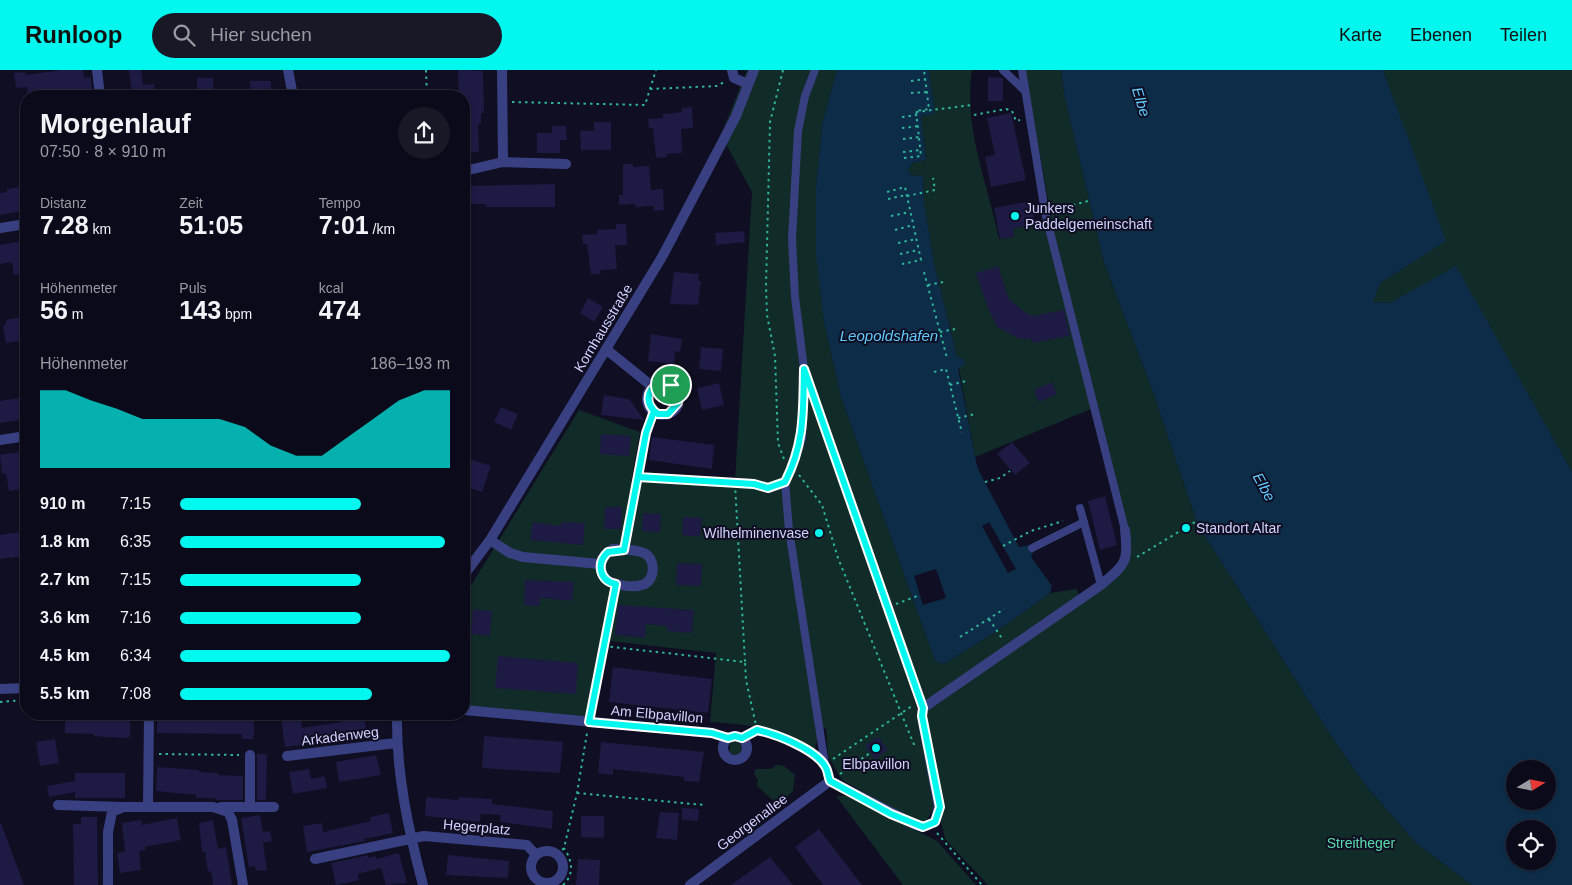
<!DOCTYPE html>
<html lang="de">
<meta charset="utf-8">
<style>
:root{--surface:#0b0a1a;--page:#191827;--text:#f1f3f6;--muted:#9a9aa2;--line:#2b2b39;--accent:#02f8ee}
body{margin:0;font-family:Helvetica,sans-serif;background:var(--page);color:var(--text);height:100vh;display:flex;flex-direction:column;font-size:19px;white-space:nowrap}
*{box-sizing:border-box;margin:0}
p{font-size:16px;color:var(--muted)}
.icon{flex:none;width:28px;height:28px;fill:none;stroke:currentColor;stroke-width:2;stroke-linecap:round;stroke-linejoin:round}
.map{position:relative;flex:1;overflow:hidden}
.side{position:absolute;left:20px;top:20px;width:450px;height:630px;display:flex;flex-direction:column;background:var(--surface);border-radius:20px;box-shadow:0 1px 4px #0004,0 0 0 1px var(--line)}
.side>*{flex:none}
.needle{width:32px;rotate:80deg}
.controls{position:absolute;left:1506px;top:690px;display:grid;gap:10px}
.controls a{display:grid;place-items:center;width:50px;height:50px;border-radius:50%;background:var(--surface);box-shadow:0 1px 4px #0004,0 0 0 1px var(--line);font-size:25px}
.pin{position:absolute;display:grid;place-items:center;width:42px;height:42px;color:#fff;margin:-21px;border:2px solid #fff;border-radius:50%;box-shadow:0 1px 5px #0007}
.round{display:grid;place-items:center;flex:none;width:52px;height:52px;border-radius:26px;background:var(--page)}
.overview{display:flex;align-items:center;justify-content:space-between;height:85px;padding:0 20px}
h1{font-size:28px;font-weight:800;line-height:38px}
.stats{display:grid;grid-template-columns:repeat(3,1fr);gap:8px;height:85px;padding:5px 20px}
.stats div{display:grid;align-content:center}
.stats b{font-size:25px;font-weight:800}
.stats small{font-size:14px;font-weight:400}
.stats p{font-size:14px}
.chart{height:140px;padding:10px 20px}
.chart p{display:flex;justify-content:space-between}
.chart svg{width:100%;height:90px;margin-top:5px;fill:var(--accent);opacity:.7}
ul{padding:0 20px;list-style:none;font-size:16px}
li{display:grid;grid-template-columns:80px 60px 1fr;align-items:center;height:38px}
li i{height:12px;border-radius:6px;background:var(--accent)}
header{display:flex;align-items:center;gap:30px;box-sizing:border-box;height:70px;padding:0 25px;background:var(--accent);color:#111}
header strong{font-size:24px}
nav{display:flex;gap:28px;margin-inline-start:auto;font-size:18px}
.search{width:350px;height:45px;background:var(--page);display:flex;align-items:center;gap:12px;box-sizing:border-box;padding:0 18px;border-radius:28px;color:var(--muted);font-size:19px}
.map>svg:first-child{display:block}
.green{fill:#112c28;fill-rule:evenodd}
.water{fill:#0d2c47;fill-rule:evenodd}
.pier{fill:#0f0e22}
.building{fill:#1d1a43}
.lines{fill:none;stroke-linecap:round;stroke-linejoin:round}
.path{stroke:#2fb399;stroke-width:2;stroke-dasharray:2.5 4;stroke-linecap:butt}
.service{stroke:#394081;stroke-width:8}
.minor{stroke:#394081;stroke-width:10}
.route-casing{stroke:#fff;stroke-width:10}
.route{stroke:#02f8ee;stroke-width:6}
.poi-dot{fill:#02f8ee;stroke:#0f0e22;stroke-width:2}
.labels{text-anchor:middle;stroke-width:4;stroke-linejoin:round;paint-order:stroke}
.poi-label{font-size:14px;fill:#d0d1ff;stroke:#0f0e22;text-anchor:start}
.street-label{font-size:14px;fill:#d0d1ff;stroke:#0f0e22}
.park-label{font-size:14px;fill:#5cdeac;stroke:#0f0e22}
.water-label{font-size:15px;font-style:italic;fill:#5fcafd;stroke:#0f0e22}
</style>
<header>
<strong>Runloop</strong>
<div class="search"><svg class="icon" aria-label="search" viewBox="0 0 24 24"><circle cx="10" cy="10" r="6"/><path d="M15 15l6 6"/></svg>Hier suchen</div>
<nav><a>Karte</a><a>Ebenen</a><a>Teilen</a></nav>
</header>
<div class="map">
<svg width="1572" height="815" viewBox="0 0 1572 815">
<rect width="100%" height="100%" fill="#0f0e22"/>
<path class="green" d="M747 0H837L822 55 816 119V158L824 252 841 327 935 591 944 594 997 561 1050 523 1077 519 1080 532 1111 513 1130 468 1098 336 975 387 957 287 935 198 924 134 923 105 912 106 908 100 912 93 926 90 921 46 935 44 929 0H972C963 58 988 114 999 169L1014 167 1013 159 1035 154 1053 159 1025 0H1061L1065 28 1104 192 1153 322 1198 455 1333 669 1367 717 1416 773 1472 815H988L945 769 937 733 926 751 917 752 842 710 828 686 826 658 817 660V671L814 680C777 657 752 655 710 652L716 583 601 570 584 654 464 643V527L579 340 640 362 631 412 735 411 752 122 721 65ZM849 440 924 624 919 645 885 538Z
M1383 0H1572V402L1456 197 1390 233 1373 232 1380 213 1445 171Z
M731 669 737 670 742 676 741 684 737 687 729 682Z
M776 695 784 696 795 705 793 721 779 736 757 716 758 710 754 703 756 699H771Z
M836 726H847L937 771 976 815H903Z"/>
<path class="water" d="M837 0H929L935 44 921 46 926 90 912 93 908 100 912 106 923 105 924 134 935 198 957 287 964 289 965 295 958 298 975 387 978 399 1019 477 1030 475 1034 481 1031 487 1052 516 1050 523 997 561 944 594 935 591 841 327 824 252 816 184V119L822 55Z
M1061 0H1383L1446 171 1380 213 1373 232 1390 233 1456 196 1572 402V815H1472L1416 773 1367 717 1333 669 1198 455 1153 322 1104 192 1065 28ZM1515 699H1548V731H1515ZM1515 759H1548V791H1515Z"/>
<path class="pier" d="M989 452 1016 499 1008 503 982 456Z
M936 499 946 528 923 535 914 506Z"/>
<path class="building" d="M62 0H83L84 8 91 7 92 19 63 26H28L27 17 16 18 14 3 26 2V5Z
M129 0H141L143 15 154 14 156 26H132Z
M458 0 483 1 484 43H481V54H478L479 82 464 83V26H459Z
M988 7 1003 8V31H988Z
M197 8H213L214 26H197Z
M250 11H271V26H253V21H250Z
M692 37 693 58 681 59 682 83 666 84 667 87 656 88 653 58H649L648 49 663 48V44L682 42V38Z
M1011 43 1026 110 991 117 985 87 995 85 987 48Z
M594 52H611V80H581L580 61H594Z
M552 56H566L567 70H560V83H537V63H552Z
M623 94H633V97L649 96 651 120 663 119 664 140 654 141V136L635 137V134L619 135V125H623Z
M555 114V137H486V134H464V116Z
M26 116V137L22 138V141L0 145V123L7 122V119Z
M1031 131 1035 154 1013 159 1014 167 1000 169 994 138Z
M616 154H626L627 175H615L617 199 600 200 601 204H591L587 174H583L582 165 597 164V160L616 159Z
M744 161 745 172 716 175 715 163Z
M26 170V203L14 205 12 192 0 194V175Z
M998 196 1009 229 1023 241 1033 246 1064 240 1070 266 1032 273 1031 269H1020L997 257 988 238 976 203Z
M674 202 699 204 698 211H701L698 235 670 234Z
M588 228 603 237 594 252 580 243Z
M26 246V270L6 273 3 256 6 254V250Z
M651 264 682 269 680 282 675 281 674 294 648 291Z
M701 277 723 279 721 301 699 299Z
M1052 312 1057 324 1039 332 1034 320Z
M719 313 724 335 702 340 697 318Z
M604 325 629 329 644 350 601 345Z
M26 327V349L0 353V331Z
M501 337 518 344 511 360 494 352Z
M601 364 631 366 629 386 600 384Z
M652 367 714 375 712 399 649 390Z
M1012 372 1030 393 1015 405 997 384Z
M26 381V399L19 400 22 419 9 421 6 403 2 404 0 385Z
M470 389 491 396 482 422 464 416V408Z
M1105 426 1117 475 1100 480 1088 431Z
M605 437H622L621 459H604Z
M643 443 661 444 660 462 642 461Z
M683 447 702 448 700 467 682 465Z
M533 452 561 456V452L585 453 583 475 530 470Z
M22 462 25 486 0 489V465Z
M677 493 702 494 701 516 676 515Z
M525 510 574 512 572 531 540 528 539 536 524 535Z
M618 535 694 540 692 563 667 561V556L646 554 645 568 615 565Z
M473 539 492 541 490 566 471 564Z
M498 586 578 593 576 624 495 618Z
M613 597 712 609 708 643 609 632Z
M65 644H130V666L128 668 107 667 94 666V664L65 663Z
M157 644H254V664L253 669H242V664L157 663Z
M301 645 302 658 342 652V649L364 646 367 667 310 676V674L285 677 281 648Z
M484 666 563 672 560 703 482 698Z
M878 667 888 680 875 689 865 676Z
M55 669 59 693 40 696 36 672Z
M601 672 704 682 699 712 684 711V707L613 699V705L598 703Z
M257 684H267L266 730H257Z
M376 685 381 705 339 712 336 692Z
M157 697 199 700V702L218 703V705L243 706V730H215L216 728H196V725L156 721Z
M309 699 311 709 325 706 327 718 293 724 289 702Z
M75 703H125V728H75V722L49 727 47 716 75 711Z
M426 727 458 730 459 727 492 729V734L553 741 552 759 500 752 501 745 481 744 480 752 425 746Z
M682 738 699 739 698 751 682 750Z
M660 742 679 743 677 770 656 768Z
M389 743 393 763 364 769 365 771 307 782 303 756 322 753 323 762 371 751 370 747Z
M260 745 263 762 270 761 272 771 263 773 267 800 256 801 255 796 249 797 241 748Z
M581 746H604V768L581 767Z
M81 747H97L98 815H74L73 754H81Z
M177 748 181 770 145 777 146 780 139 781 141 800 120 803 117 783 125 782 122 753 141 750 142 755Z
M213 750 218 779 226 777 232 815H213L211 801 208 802 205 782H202L199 753Z
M0 753H1L24 815H0Z
M819 759 862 815H823L795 777Z
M399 783 407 813 386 815 381 798 358 804 359 810 336 815 331 793 368 785V788L376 786V789Z
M448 785 509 791 508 808 446 805Z
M770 787 793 815H731Z
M578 789 600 790 599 815H576Z"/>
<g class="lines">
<path class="path" d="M426 0 427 26
M783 0 770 52 766 216 767 245 775 286 778 373 784 389
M911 11 925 9
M650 19 717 16 724 12
M911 23 926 22
M512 32 645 35 656 0
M916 42 972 35
M974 45 1006 39 1012 41 1016 51 1020 50
M902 47 917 45
M902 58 918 56
M903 69 919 67
M903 82 920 80
M904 88 921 86 916 41 929 39 924 0
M887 122 905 117 921 190 902 194
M907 126 935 120 933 108
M888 129 906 125
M1054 140 1088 131
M891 146 910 142
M895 160 913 155
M898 173 916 169
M900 184 919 180
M924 202 947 288
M928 215 943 212
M940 262 955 259
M934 302 946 299 962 363
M950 315 966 311
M958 348 975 344
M799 405 822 435 838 488 915 677
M638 407 754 415 768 418 776 416
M985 412 1000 408 1010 401
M735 414 745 592
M626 470 646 363 653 341
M1003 476 1031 461 1063 451
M1137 487 1195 452
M896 534 920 525
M989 549 1003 570
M960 567 1004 539
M604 576 745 592 746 610 757 660
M0 632 23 630
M591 641 615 524
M742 668 757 660C779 664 795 672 813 686
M159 684 239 685
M833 689 912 636
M840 704 870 683
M577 723 704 735
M937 763 982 815
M558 785 564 778 577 723 587 663
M557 810 559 815
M563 815C575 804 572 790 564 778"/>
<path class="service" d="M815 0 805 26 798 61 792 169 795 227 804 299 802 368 792 398 785 412 789 460 825 695 830 711
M1003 0 1024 20
M1022 0 1045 142 1125 460
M805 303 923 638
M1080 438 1101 515
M1032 478 1084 452"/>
<path class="minor" d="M97 0 100 26
M288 0 293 26
M732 0 734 8 748 14
M503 92 566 94
M464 101 503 92 502 0
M0 158 26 154
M607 280 653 317
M647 329a16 16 0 1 1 32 0a16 16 0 1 1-32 0Z
M0 370 26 366
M490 470 510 483 523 487 600 494
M613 479C623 480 635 479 644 483 656 489 656 511 642 515 633 518 616 515 608 511 596 500 599 486 613 479Z
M464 505 490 470 662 187 736 46 754 0
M0 619 26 618
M464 640 711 663 728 668
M397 644C396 702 408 759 423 815
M723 678a12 12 0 1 1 24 0a12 12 0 1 1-24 0Z
M287 686 396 673
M58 735 122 737
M148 737 149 644
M221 737H274
M250 737V685
M531 797a16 16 0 1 1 32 0a16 16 0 1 1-32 0Z
M315 789 424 766 527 775 536 785
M108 815V762L112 742 124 737H213L228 742 232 750 243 815
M690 815 830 711 916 755 923 757 935 752 939 737 922 647 923 638 1101 515C1125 494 1129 493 1125 460"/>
</g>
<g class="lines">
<defs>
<path id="route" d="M671 315C653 309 641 327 654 341L646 363 624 480 608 482C596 493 599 511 616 514L589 652 712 663 728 668 735 666 742 668 757 660C776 664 815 679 825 696 828 700 828 706 830 711L891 744 923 757 935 752 940 737 922 646 923 638 804 299C803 341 805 373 785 412L768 418 754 414 638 407 646 363 654 341 658 344H668L678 333V323L671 315"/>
</defs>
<use href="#route" class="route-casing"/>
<use href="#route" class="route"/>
</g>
<g class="poi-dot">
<circle cx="1015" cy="146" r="5"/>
<circle cx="1186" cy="458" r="5"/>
<circle cx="819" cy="463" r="5"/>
<circle cx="876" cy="678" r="5"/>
</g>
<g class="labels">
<g class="poi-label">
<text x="1025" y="143">Junkers<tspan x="1025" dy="16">Paddelgemeinschaft</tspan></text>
<text x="1196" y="463">Standort Altar</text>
<text x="809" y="468" text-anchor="end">Wilhelminenvase</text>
<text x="876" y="699" text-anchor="middle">Elbpavillon</text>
</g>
<g class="street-label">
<text transform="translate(603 258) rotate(-59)" y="5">Kornhausstraße</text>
<text transform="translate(657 644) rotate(5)" y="5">Am Elbpavillon</text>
<text transform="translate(340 666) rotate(-7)" y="5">Arkadenweg</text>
<text transform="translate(752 752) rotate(-37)" y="5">Georgenallee</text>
<text transform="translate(477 757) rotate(5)" y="5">Hegerplatz</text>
</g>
<g class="park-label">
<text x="1361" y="778">Streitheger</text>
</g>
<g class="water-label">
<text transform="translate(1141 32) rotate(73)" y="5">Elbe</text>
<text x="889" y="271">Leopoldshafen</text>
<text transform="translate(1264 417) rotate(61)" y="5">Elbe</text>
</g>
</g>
</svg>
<div class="controls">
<a><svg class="needle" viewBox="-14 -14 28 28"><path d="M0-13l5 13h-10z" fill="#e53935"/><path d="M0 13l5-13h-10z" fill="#9a9aa2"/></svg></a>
<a><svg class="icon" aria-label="locate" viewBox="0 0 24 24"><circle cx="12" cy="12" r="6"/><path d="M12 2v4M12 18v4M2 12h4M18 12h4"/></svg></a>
</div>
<div class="pin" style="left:671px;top:315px;background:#1e9e55"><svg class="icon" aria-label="arrive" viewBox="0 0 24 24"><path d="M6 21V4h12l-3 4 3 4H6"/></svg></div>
<section class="side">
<div class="overview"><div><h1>Morgenlauf</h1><p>07:50 · 8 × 910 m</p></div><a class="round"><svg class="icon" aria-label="share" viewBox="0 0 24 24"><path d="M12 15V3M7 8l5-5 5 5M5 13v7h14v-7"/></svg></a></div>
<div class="stats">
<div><p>Distanz</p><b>7.28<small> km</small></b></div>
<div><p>Zeit</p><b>51:05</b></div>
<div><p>Tempo</p><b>7:01<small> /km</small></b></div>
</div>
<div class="stats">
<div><p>Höhenmeter</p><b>56<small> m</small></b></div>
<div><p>Puls</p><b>143<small> bpm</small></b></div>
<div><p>kcal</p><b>474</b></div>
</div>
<div class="chart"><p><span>Höhenmeter</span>186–193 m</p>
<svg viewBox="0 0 160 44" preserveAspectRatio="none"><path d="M0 44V6L10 6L20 11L30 15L40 20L50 20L60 20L70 20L80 24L90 33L100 38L110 38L120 29L130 20L140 11L150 6L160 6V44z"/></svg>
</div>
<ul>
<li><b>910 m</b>7:15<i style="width:67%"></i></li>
<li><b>1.8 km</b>6:35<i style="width:98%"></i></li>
<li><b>2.7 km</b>7:15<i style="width:67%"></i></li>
<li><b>3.6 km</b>7:16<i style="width:67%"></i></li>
<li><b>4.5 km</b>6:34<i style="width:100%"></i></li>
<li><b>5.5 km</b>7:08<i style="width:71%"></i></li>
</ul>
</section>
</div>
